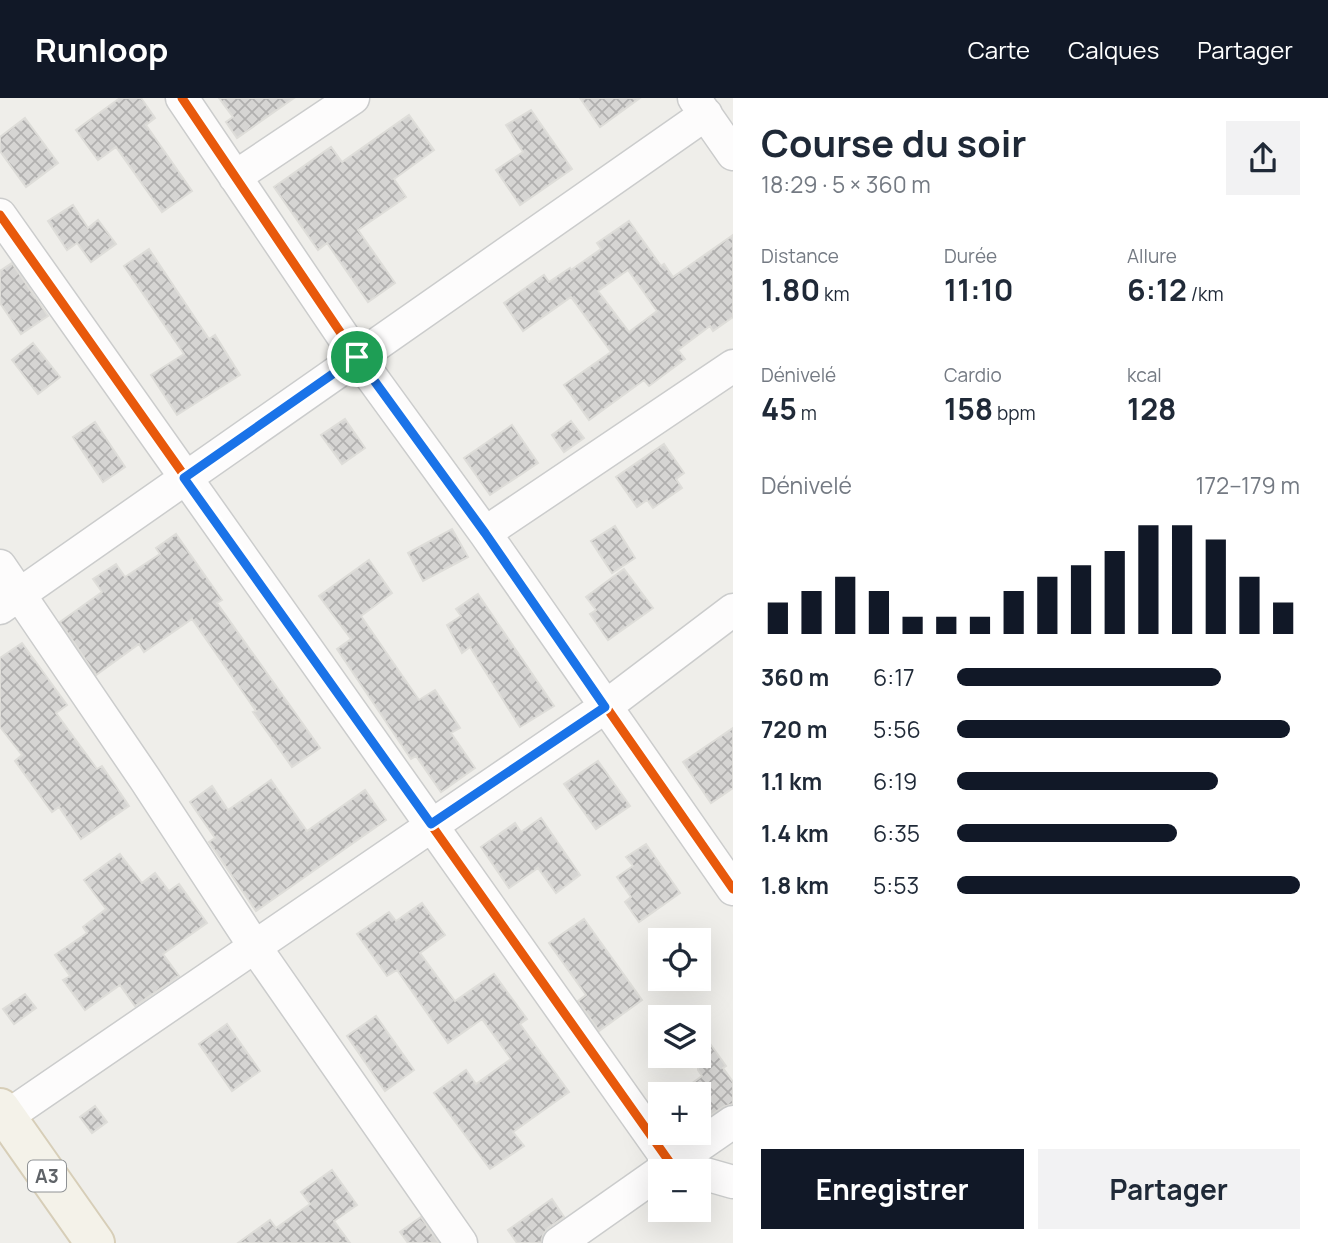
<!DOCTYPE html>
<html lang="fr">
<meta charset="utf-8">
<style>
:root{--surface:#fff;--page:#f2f2f3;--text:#1f2937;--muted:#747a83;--accent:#111827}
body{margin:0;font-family:Manrope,sans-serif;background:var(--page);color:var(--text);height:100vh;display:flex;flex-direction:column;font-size:26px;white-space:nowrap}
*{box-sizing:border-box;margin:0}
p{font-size:23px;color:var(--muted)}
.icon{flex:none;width:38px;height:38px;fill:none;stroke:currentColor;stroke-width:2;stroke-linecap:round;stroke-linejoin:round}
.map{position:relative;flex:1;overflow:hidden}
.sheet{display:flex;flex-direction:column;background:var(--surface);width:595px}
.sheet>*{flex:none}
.tools{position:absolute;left:648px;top:830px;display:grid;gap:14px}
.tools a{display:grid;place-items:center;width:63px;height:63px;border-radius:0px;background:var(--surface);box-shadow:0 7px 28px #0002;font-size:35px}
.pin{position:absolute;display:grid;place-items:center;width:60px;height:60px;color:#fff;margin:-30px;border:4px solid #fff;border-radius:50%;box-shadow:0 2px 7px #0007}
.round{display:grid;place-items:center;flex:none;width:74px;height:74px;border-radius:0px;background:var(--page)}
.head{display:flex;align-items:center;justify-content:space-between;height:119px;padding:0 28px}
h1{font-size:38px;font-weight:700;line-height:52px}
.stats{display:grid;grid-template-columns:repeat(3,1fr);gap:10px;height:119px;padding:7px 28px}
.stats div{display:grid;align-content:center}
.stats b{font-size:30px;font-weight:700}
.stats small{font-size:19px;font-weight:400}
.stats p{font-size:19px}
.chart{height:196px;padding:14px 28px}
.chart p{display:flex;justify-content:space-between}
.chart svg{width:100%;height:126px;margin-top:7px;stroke:var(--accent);stroke-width:6}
.cta{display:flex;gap:14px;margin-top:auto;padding:14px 28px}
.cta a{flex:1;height:80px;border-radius:0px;background:var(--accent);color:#fff;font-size:28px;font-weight:700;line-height:80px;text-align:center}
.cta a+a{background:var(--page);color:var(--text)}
ul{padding:0 28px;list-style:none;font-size:23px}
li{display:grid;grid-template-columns:112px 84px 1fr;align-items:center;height:52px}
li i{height:18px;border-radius:9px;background:var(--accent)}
header{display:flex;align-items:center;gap:42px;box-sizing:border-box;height:98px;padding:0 35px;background:var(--accent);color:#fff}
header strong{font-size:33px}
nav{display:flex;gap:38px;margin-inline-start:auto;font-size:24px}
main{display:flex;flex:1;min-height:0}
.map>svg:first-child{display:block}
.building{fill:url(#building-cross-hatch);stroke:#deddd9;stroke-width:2;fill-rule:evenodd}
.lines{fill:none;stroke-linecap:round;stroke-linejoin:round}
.minor-casing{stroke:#cbcccc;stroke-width:35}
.major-casing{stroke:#d7ceb8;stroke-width:42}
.minor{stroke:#fdfcfc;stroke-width:32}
.major{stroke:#f4f2e9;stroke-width:38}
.cycleway-casing{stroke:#fff;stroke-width:13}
.cycleway{stroke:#e8590c;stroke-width:9}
.route-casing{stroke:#fff;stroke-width:14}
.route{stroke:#1a73e8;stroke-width:9}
.labels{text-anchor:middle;stroke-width:5;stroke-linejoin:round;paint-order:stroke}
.shield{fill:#fff;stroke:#8f9295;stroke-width:2}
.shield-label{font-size:19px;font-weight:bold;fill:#5f6368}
</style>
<header>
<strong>Runloop</strong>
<nav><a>Carte</a><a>Calques</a><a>Partager</a></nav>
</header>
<main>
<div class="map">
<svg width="733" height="1145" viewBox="0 0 733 1145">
<defs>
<pattern id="building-cross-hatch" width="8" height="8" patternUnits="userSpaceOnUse" patternTransform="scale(1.75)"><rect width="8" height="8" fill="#d6d5d3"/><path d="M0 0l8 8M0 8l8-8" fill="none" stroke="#b1b0af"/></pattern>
</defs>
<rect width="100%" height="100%" fill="#efeeea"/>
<path class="building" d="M120 0H141L155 20 146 27 192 93 162 114 116 49 98 62 76 32Z
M219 0H294L237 40 226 24 233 19Z
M580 0H640L600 29Z
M531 12 572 71 520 107 496 72 523 54 506 27Z
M409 17 434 52 394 81 406 99 358 132 395 185 368 204 327 145 318 152 274 89 331 49 342 64Z
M25 20 58 65 26 89 0 53V39Z
M73 107 88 130 98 122 116 146 91 164 77 145 67 152 48 123Z
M629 123 661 168 664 166 673 179 733 137V219L713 233 710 228 678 252 685 261 649 288 644 282 589 322 564 287 611 254 571 199 523 233 504 205 544 177 549 184 570 170 571 172 601 151 597 145ZM628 172 657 213 629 234 598 193Z
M149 151 209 241 215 237 240 277 177 317 151 277 184 256 124 168Z
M12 165 48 218 21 236 0 205V173Z
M33 245 60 279 38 296 12 262Z
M345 321 365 350 342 366 321 337Z
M571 323 584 340 564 354 552 337Z
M95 324 125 369 103 384 73 339Z
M512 327 538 365 490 397 464 360Z
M664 346 684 375 676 381 682 390 653 410 647 402 637 409 616 379Z
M615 428 635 460 612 475 591 443Z
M452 431 468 459 423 483 408 455Z
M176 436 222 502 217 505 320 650 292 669 253 614 256 613 192 521 144 554 139 546 96 577 60 524 102 494 93 481 116 466 125 479 160 456 156 450Z
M369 462 392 495 361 518 419 602 435 592 460 630 451 635 475 670 441 694 416 658 411 661 337 551 351 541 319 498Z
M624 471 653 510 608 542 590 516 596 512 586 499Z
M478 496 554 608 520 629 470 549 462 555 447 527 461 518 456 511Z
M22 545 67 607 56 615 97 671 102 668 129 708 81 741 59 709 52 714 15 663 22 657 0 629V560Z
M733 630V690L711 705 683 664Z
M598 663 630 708 596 731 564 686Z
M271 682 307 733 365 692 386 722 256 813 209 744 215 740 190 704 212 688 228 712Z
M541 720 580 777 556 795 538 770 509 790 481 749 515 725 521 734Z
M646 746 680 795 639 824 625 804 631 799 617 779 633 768 626 759Z
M120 756 142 785 155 775 169 793 179 786 207 825 163 856 179 878 135 908 120 887 85 912 63 882 70 878 55 857 87 835 83 829 106 811 84 782Z
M422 805 445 837 420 855 455 903 494 876 527 921 520 926 569 994 513 1034 524 1048 490 1071 434 995 466 972 476 986 511 961 482 921 448 945 397 872 387 878 357 836 389 814 396 823Z
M584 821 642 902 599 933 578 903 586 897 549 845Z
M25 896 36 910 14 926 3 911Z
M376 918 414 972 385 993 347 938Z
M227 926 260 973 232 993 199 946Z
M698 929 726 968 723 970 733 984V1006L723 1009 698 1026V996H677L702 978 698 972Z
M95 1008 107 1024 92 1035 80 1019Z
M332 1072 357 1107 334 1123 350 1145H238L270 1122 276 1130 310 1106 301 1094Z
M552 1101 564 1119 548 1130 543 1137 541 1145H517L508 1132Z
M421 1119 429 1131 439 1145H408L400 1134Z"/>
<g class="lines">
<defs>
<path id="minor" d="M182 0 357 259 485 435 733 791
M694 0 733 56
M235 79 353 0
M0 117 671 1066 693 1073
M485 435 733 268
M0 468 145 681 255 849 461 1145
M0 510 706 16
M6 1019 605 609 733 512
M662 1073 733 1024
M698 1074 733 1084
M559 1145 660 1074"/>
<path id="major" d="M0 1010 95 1145"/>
</defs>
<use href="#minor" class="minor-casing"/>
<use href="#major" class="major-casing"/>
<use href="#minor" class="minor"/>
<use href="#major" class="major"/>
<defs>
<path id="cycleway" d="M182 0 357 259 485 435 733 791
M0 117 671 1066 693 1073"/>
</defs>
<use href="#cycleway" class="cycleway-casing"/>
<use href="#cycleway" class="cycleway"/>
</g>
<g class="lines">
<defs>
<path id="route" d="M357 259 485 435 605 609 431 726 184 380Z"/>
</defs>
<use href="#route" class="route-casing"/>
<use href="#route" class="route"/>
</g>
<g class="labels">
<rect class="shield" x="28" y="1062.5" width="38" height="31" rx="5"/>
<g class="shield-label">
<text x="47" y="1085">A3</text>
</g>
</g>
</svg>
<div class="tools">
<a><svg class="icon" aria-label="locate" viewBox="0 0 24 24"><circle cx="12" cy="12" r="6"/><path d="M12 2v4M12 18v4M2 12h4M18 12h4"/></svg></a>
<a><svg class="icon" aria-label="layers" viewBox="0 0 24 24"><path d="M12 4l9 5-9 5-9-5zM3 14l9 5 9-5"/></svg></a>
<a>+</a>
<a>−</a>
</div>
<div class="pin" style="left:357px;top:259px;background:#1e9e55"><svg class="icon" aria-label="arrive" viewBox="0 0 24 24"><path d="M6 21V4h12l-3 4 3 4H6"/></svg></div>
</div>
<section class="sheet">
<div class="head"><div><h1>Course du soir</h1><p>18:29 · 5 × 360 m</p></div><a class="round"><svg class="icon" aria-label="share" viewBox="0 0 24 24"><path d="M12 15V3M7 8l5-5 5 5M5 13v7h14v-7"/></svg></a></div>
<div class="stats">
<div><p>Distance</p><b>1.80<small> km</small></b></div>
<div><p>Durée</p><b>11:10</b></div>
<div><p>Allure</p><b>6:12<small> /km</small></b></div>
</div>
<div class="stats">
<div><p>Dénivelé</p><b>45<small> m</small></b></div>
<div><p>Cardio</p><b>158<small> bpm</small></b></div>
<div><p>kcal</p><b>128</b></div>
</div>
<div class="chart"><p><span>Dénivelé</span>172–179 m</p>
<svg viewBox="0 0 160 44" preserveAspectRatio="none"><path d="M5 44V33M15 44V29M25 44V24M35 44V29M45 44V38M55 44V38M65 44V38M75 44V29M85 44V24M95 44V20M105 44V15M115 44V6M125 44V6M135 44V11M145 44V24M155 44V33"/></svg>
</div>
<ul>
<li><b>360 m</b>6:17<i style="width:77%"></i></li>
<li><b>720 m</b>5:56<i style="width:97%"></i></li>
<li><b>1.1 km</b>6:19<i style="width:76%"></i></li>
<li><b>1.4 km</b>6:35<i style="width:64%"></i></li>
<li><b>1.8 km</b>5:53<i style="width:100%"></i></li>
</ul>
<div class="cta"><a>Enregistrer</a><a>Partager</a></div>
</section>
</main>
